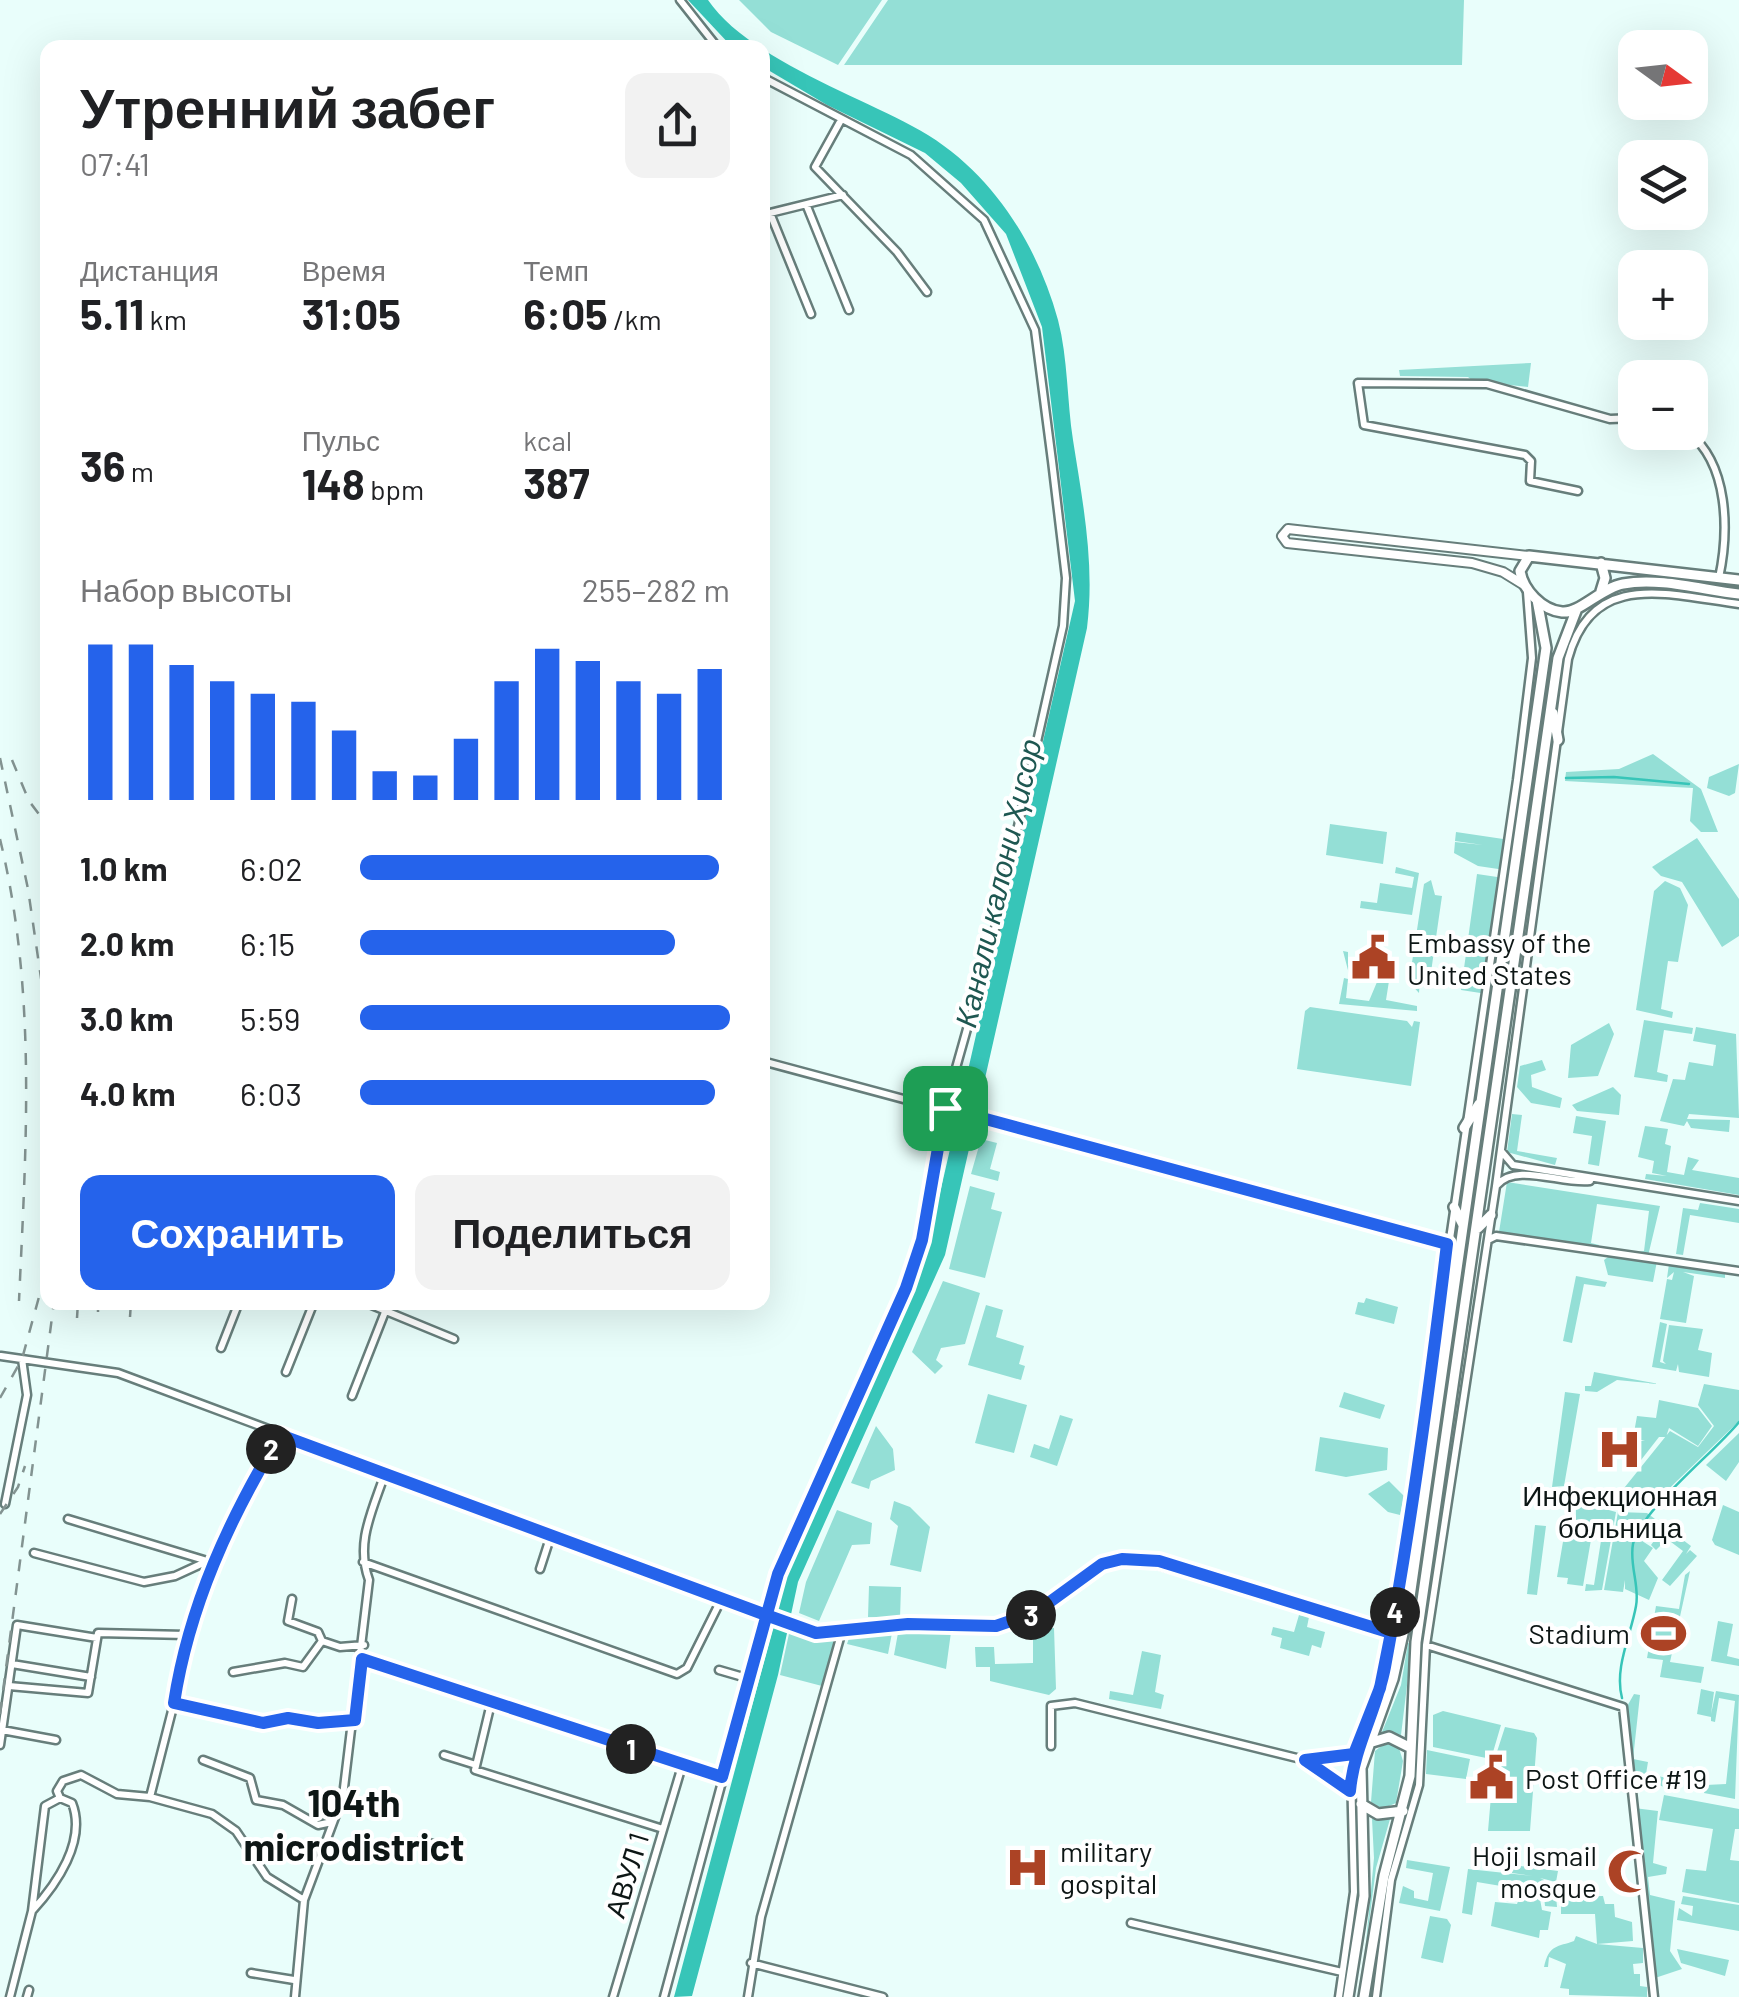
<!DOCTYPE html>
<html lang="ru">
<head>
<meta charset="utf-8">
<style>
	:root { --surface:#fff; --page:#f2f2f2; --text:#202124; --muted:#757577; --accent:#2563eb }
	body { margin:0; font-family:Barlow,sans-serif; background:var(--page); color:var(--text); height:100vh; display:flex; flex-direction:column; font-size:38px; white-space:nowrap }
	* { box-sizing:border-box; margin:0 }
	p { font-size:32px; color:var(--muted) }
	.icon { flex:none; width:55px; height:55px; fill:none; stroke:currentColor; stroke-width:2; stroke-linecap:round; stroke-linejoin:round }
	.map { position:relative; flex:1; overflow:hidden }
	.panel { position:absolute; left:40px; top:40px; width:730px; height:1270px; display:flex; flex-direction:column; background:var(--surface); border-radius:20px; box-shadow:0 10px 40px #0002 }
	.panel>* { flex:none }
	.needle { width:65px; rotate:105deg }
	.buttons { position:absolute; left:1618px; top:30px; display:grid; gap:20px }
	.buttons a { display:grid; place-items:center; width:90px; height:90px; border-radius:20px; background:var(--surface); box-shadow:0 10px 40px #0002; font-size:50px }
	.pin { position:absolute; display:grid; place-items:center; width:85px; height:85px; color:#fff; margin:-42px; border-radius:20px; box-shadow:0 5px 15px #0006 }
	.km { position:absolute; width:50px; height:50px; margin:-25px; border-radius:50%; background:#222; color:#fff; font-size:28px; line-height:50px; text-align:center }
	.round { display:grid; place-items:center; flex:none; width:105px; height:105px; border-radius:20px; background:var(--page) }
	.summary { display:flex; align-items:center; justify-content:space-between; height:170px; padding:0 40px }
	h1 { font-size:55px; font-weight:700; line-height:75px }
	.metrics { display:grid; grid-template-columns:repeat(3,1fr); gap:15px; height:170px; padding:10px 40px }
	.metrics div { display:grid; align-content:center }
	.metrics b { font-size:42px; font-weight:700 }
	.metrics small { font-size:28px; font-weight:400 }
	.metrics p { font-size:28px }
	.chart { height:280px; padding:20px 40px }
	.chart p { display:flex; justify-content:space-between }
	.chart svg { width:100%; height:180px; margin-top:10px; stroke:var(--accent); stroke-width:6 }
	.primary-button { display:flex; gap:20px; margin-top:auto; padding:20px 40px }
	.primary-button a { flex:1; height:115px; border-radius:20px; background:var(--accent); color:#fff; font-size:40px; font-weight:700; line-height:115px; text-align:center }
	.primary-button a+a { background:var(--page); color:var(--text) }
	ul { padding:0 40px; list-style:none; font-size:32px }
	li { display:grid; grid-template-columns:160px 120px 1fr; align-items:center; height:75px }
	li i { height:25px; border-radius:12px; background:var(--accent) }
	.map>svg:first-child { display:block }
	.green { fill:#94dfd6 }
	.water { fill:#37c5b8 }
	.lines { fill:none; stroke-linecap:round; stroke-linejoin:round }
	.stream { stroke:#37c5b8; stroke-width:2.5 }
	.minor-casing { stroke:#677e7b; stroke-width:11 }
	.major-casing { stroke:#677e7b; stroke-width:12 }
	.highway-casing { stroke:#677e7b; stroke-width:14 }
	.minor { stroke:#fff; stroke-width:6 }
	.major { stroke:#fff; stroke-width:8 }
	.highway { stroke:#fff; stroke-width:9 }
	.rail { stroke:#839391; stroke-width:2.5; stroke-dasharray:12 12; stroke-linecap:butt }
	.route-casing { stroke:#fff; stroke-width:20 }
	.route { stroke:#2563eb; stroke-width:12 }
	.labels { text-anchor:middle; dominant-baseline:central; stroke-width:8; stroke-linejoin:round; paint-order:stroke }
	.poi-label { font-size:28px; fill:#0d1615; stroke:#fff; text-anchor:start }
	.street-label { font-size:28px; fill:#0d1615; stroke:#fff }
	.water-label { font-size:30px; font-style:italic; fill:#1e5751; stroke:#fff }
	.district-label { font-size:38px; font-weight:bold; fill:#0d1615; stroke:#fff }
</style>
</head>
<body>
<div class="map">
<svg width="1739" height="1997" viewBox="0 0 1739 1997">
	<rect width="100%" height="100%" fill="#e9fefb"/>
	<path class="green" d="M739 0H882L838 65 771 32Z
		M888 0H1464L1462 65H844Z
		M1531 363 1528 387 1473 381 1468 377 1400 376 1399 370Z
		M1653 754 1701 789 1718 832H1701L1690 821 1693 788 1565 781 1566 772 1619 769Z
		M1739 764 1735 793 1729 796 1707 788 1709 777Z
		M1330 824 1387 832 1383 864 1326 855Z
		M1456 832 1510 840 1505 870 1478 866 1454 853 1455 842 1483 845 1455 841Z
		M1697 838 1739 899V936L1722 947 1682 882 1661 876 1652 867Z
		M1396 867 1419 873 1412 915 1360 908 1361 901 1377 903 1380 883 1412 888 1414 877 1395 873Z
		M1477 874 1504 878 1487 994 1461 990Z
		M1431 880 1435 895 1442 896 1430 979H1420L1419 993 1409 982 1424 884Z
		M1665 881 1680 888 1688 905 1678 962 1668 961 1661 1009 1673 1012 1672 1018 1636 1010 1654 891Z
		M1343 951 1348 952V965L1387 971 1386 978 1383 977 1378 981H1389L1386 1000 1417 1006V1011L1339 1004 1344 978 1348 979 1346 998 1369 1001 1377 982 1349 974Z
		M1310 1007 1407 1021 1412 1027 1414 1021 1420 1022 1411 1086 1297 1069 1305 1011Z
		M1644 1020 1693 1028 1692 1034 1664 1030 1657 1072 1668 1075 1667 1082 1634 1077Z
		M1609 1023 1614 1034 1598 1076 1568 1078 1571 1045Z
		M1696 1027 1736 1034 1739 1118 1689 1114 1687 1119 1730 1120 1729 1132 1691 1128 1687 1121 1684 1126 1660 1121 1673 1079 1685 1080 1689 1062 1713 1066 1716 1045 1693 1041Z
		M1542 1060 1546 1070 1531 1075 1532 1087 1562 1098 1560 1108 1531 1103 1517 1087 1520 1066Z
		M1613 1087 1621 1095 1619 1115 1577 1111 1572 1105Z
		M1512 1114 1522 1115 1517 1151 1557 1158 1555 1165 1507 1152Z
		M1576 1116 1606 1121 1599 1166 1588 1164 1592 1136 1573 1133Z
		M1645 1126 1668 1129 1665 1144 1671 1146 1667 1172 1684 1175 1688 1157 1699 1160 1692 1170 1739 1178V1195L1645 1179 1646 1174 1667 1176 1652 1173 1654 1161 1638 1157Z
		M981 1139 997 1143 990 1169 1000 1172 998 1181 971 1174Z
		M1507 1182 1660 1206 1648 1256 1631 1253 1644 1251 1649 1211 1597 1204 1591 1243 1599 1245 1598 1249 1499 1232Z
		M970 1186 995 1193 991 1209 1002 1212 985 1278 949 1269Z
		M1700 1203 1739 1209V1223L1690 1215 1683 1255 1676 1254 1683 1208 1698 1210Z
		M1612 1254 1657 1261 1653 1282 1608 1275 1604 1260Z
		M1669 1264 1725 1272V1278L1683 1272 1694 1276 1686 1323 1660 1319 1667 1279 1672 1280 1674 1272 1667 1278Z
		M1576 1276 1607 1282 1605 1287 1584 1284 1572 1343 1563 1341Z
		M943 1281 980 1293 965 1344 941 1348 936 1360 943 1366 935 1374 912 1352Z
		M1366 1298 1398 1307 1394 1324 1355 1314 1358 1302 1364 1303Z
		M986 1305 1003 1310 996 1337 1024 1346 1019 1364 1025 1366 1021 1380 968 1365Z
		M1660 1322 1667 1324 1660 1362 1666 1364 1663 1361 1669 1325 1703 1329 1698 1350 1712 1353 1709 1377 1679 1372 1678 1364 1676 1371 1652 1367Z
		M1594 1372 1659 1384 1617 1380 1597 1392 1585 1391V1386H1591Z
		M1704 1384 1739 1390V1421L1648 1509 1608 1508 1670 1431 1698 1447 1714 1426 1698 1405Z
		M1344 1392 1385 1405 1380 1419 1339 1407Z
		M1565 1392 1580 1394 1564 1486 1552 1487Z
		M988 1394 1027 1405 1014 1453 975 1443Z
		M1659 1400 1698 1408 1712 1426 1698 1446 1669 1428 1666 1437H1659L1634 1469 1628 1467 1633 1441H1645L1633 1438 1637 1416 1656 1418Z
		M1060 1415 1073 1419 1057 1466 1030 1457 1034 1444 1049 1449Z
		M876 1426 893 1449 895 1470 871 1481 869 1489 851 1483Z
		M1739 1433V1462L1726 1481 1706 1465Z
		M1320 1437 1388 1448 1387 1470 1346 1477 1315 1471Z
		M1389 1481 1404 1496 1400 1515 1388 1512 1368 1494Z
		M894 1501 910 1507 930 1527 921 1572 890 1565 898 1526 890 1519Z
		M1576 1501 1616 1512 1602 1590 1585 1591 1586 1584 1594 1585 1603 1528 1576 1520Z
		M1723 1505 1739 1512V1555L1715 1545 1712 1540Z
		M837 1510 872 1523 870 1544 852 1545 819 1621 799 1613 806 1582Z
		M1618 1512 1647 1513 1691 1546 1686 1554 1690 1550 1697 1556 1670 1586 1662 1580 1683 1551 1667 1539 1656 1550 1651 1545 1659 1534 1650 1526 1639 1539 1653 1548 1644 1561 1658 1578 1649 1600 1625 1589V1580L1623 1592 1604 1590Z
		M1566 1524 1593 1528 1583 1586 1567 1584 1568 1578 1557 1577Z
		M1535 1525 1546 1526 1537 1595 1527 1594Z
		M1690 1571 1670 1662 1704 1667 1701 1683 1660 1677 1663 1660 1647 1658 1656 1606 1679 1609 1685 1575Z
		M869 1586 901 1587 900 1618 868 1617Z
		M1299 1615 1309 1617 1307 1627 1325 1632 1321 1648 1312 1645 1309 1656 1280 1648 1282 1638 1271 1635 1273 1627 1294 1632Z
		M1718 1621 1733 1624 1727 1656 1739 1659V1666L1711 1661Z
		M1054 1628 1056 1689 1049 1695 990 1681V1667H976L975 1647H994L995 1664 1033 1663V1629Z
		M790 1629 834 1641 822 1686 780 1675Z
		M951 1632 946 1669 894 1655 898 1633Z
		M892 1633 888 1654 847 1644 850 1635Z
		M1408 1643 1412 1644 1401 1735 1382 1732 1401 1685Z
		M1142 1651 1161 1655 1155 1692 1164 1695 1161 1709 1109 1699 1110 1691 1133 1695Z
		M1701 1689 1714 1692 1711 1714 1716 1691 1739 1695 1735 1799 1704 1793 1706 1785 1726 1784 1735 1701 1719 1698 1715 1722 1711 1721V1717L1697 1714Z
		M1634 1694 1640 1695 1633 1759 1648 1762 1646 1774 1679 1780 1677 1789 1645 1783 1646 1776 1632 1773 1625 1710Z
		M1443 1711 1501 1725 1491 1759 1433 1747V1715Z
		M1505 1727 1534 1733 1537 1738 1530 1831H1488L1494 1761Z
		M1388 1741 1398 1745 1403 1761 1396 1803 1382 1809 1371 1802 1375 1751Z
		M1427 1750 1470 1759 1466 1779 1426 1774Z
		M1664 1795 1739 1809V1829H1735L1730 1860 1739 1861V1903L1682 1892 1686 1869 1706 1871 1713 1829 1659 1820Z
		M1634 1808 1658 1811 1653 1863 1667 1867 1666 1874 1648 1877 1650 1895 1675 1901 1670 1951 1682 1969 1655 1978Z
		M1372 1819H1390L1376 1868 1365 1953 1374 1858Z
		M1407 1860 1450 1867 1440 1911 1399 1903 1403 1886 1414 1891V1898L1428 1901 1433 1873 1406 1868Z
		M1513 1865 1558 1871 1556 1882 1540 1878 1555 1885 1557 1907 1545 1906 1543 1886 1515 1881 1513 1888 1477 1882 1472 1915 1462 1913 1468 1869 1533 1876 1512 1873Z
		M1520 1896 1540 1899 1542 1910 1551 1912 1548 1930H1540L1539 1938 1491 1926 1495 1902 1517 1904Z
		M1603 1896 1605 1904H1614L1615 1917 1632 1922 1633 1941 1597 1944 1643 1948V1963L1633 1964 1634 1974H1640V1986L1647 1987V1997L1569 1995V1989L1560 1988 1566 1964 1549 1957 1548 1967H1544C1549 1944 1558 1947 1574 1941L1576 1936 1597 1944 1595 1914H1561V1897Z
		M1683 1896 1739 1905V1931L1677 1920 1679 1908 1692 1916 1693 1906 1681 1904Z
		M1430 1916 1447 1919 1451 1925 1443 1963 1421 1958Z
		M1677 1949 1729 1960 1725 1976 1681 1963Z"/>
	<path class="water" d="M688 0H708C746 56 852 94 912 126 987 165 1036 240 1058 320 1068 358 1067 402 1073 440 1083 504 1095 564 1087 628L945 1255 798 1582 778 1675 692 1996 674 1997 795 1546 927 1250 1075 601 1042 327 1006 234 961 183 925 153 827 105 763 67 762 48 732 47Z"/>
	<g class="lines">
		<path class="stream" d="M1566 778 1614 777 1689 784
			M1622 1698C1614 1668 1631 1635 1636 1606 1640 1586 1629 1565 1633 1544 1640 1511 1715 1452 1739 1422"/>
		<defs>
			<path id="minor" d="M680 0 718 48
				M841 120 815 167 897 252 927 292
				M806 204 849 310
				M770 213 811 314
				M762 215 843 195
				M1688 432C1729 464 1729 531 1719 578
				M1578 491 1530 481 1531 461 1525 455 1364 425 1358 383 1487 384 1610 419 1635 418
				M762 1061 1447 1245
				M1501 1151 1513 1165 1739 1201
				M1497 1185C1516 1162 1563 1185 1590 1181
				M1488 1240 1496 1236 1739 1271
				M364 1302 454 1339
				M221 1348 239 1302
				M1 1356 118 1373 815 1633 908 1624 996 1625 1018 1621 1102 1564 1138 1559 1391 1633
				M286 1372 314 1302
				M352 1396 385 1312
				M5 1504 27 1395 22 1359
				M68 1519 204 1560
				M34 1553 144 1582 175 1576 212 1559
				M363 1562 677 1674 687 1668 722 1598
				M540 1569 551 1535
				M292 1599 288 1621 318 1632 322 1641 340 1647 364 1645
				M1426 1645 1623 1707 1654 1997
				M363 1659 723 1777
				M12 1664 91 1677
				M719 1670 750 1679
				M233 1672 285 1663 303 1667 322 1641
				M9 1686 88 1693 98 1633 186 1635
				M492 1699 475 1770 663 1829
				M174 1703 263 1723 289 1718 318 1723 355 1720
				M2 1730 56 1740
				M0 1745 17 1625 97 1638
				M1051 1746V1706L1075 1703 1305 1760 1355 1754
				M444 1755 476 1765
				M203 1760 250 1778 256 1800 283 1805 318 1825 332 1822
				M1306 1761 1349 1791
				M150 1797 174 1703 183 1642 213 1558 280 1435
				M60 1798 57 1791 63 1781 81 1775 117 1794 150 1797 212 1814 236 1831 267 1877 304 1900
				M60 1798 72 1803C87 1841 56 1885 32 1911L45 1806Z
				M421 1841 455 1849
				M1131 1923 1342 1972
				M751 1963 883 1997
				M251 1973 294 1980
				M10 1997 32 1911
				M27 1997 29 1990
				M295 1997 304 1900 343 1796 369 1580C355 1542 373 1510 385 1473
				M613 1997 682 1766
				M664 1997 778 1574 906 1289 923 1240 945 1107 994 933 1063 626 1066 578 1052 461 1035 330 984 220 911 155 762 77
				M748 1997 761 1917 842 1631
				M1339 1997 1354 1892 1351 1771 1360 1735 1384 1674 1404 1554 1517 780 1532 658 1527 592
				M1376 1997 1391 1880 1419 1785 1426 1645 1496 1186 1568 659C1592 569 1668 595 1739 604"/>
			<path id="major" d="M1524 585 1503 572 1472 563 1287 543 1282 536 1288 529 1529 556"/>
			<path id="highway" d="M1739 580 1529 556 1520 571C1523 590 1542 610 1562 612 1579 614 1601 588 1623 584 1659 577 1703 590 1739 594
				M1601 591 1605 578 1601 563
				M1553 713 1558 740
				M1464 1128 1479 1104
				M1454 1207 1463 1225
				M1478 1228 1491 1215
				M1369 1743 1389 1737 1411 1748
				M1361 1804 1378 1814 1403 1811
				M1348 1997 1364 1896 1361 1768 1393 1679 1408 1611 1546 648 1537 600
				M1364 1997 1384 1876 1410 1776 1416 1642 1558 658 1576 611"/>
		</defs>
		<use href="#minor" class="minor-casing"/>
		<use href="#major" class="major-casing"/>
		<use href="#highway" class="highway-casing"/>
		<use href="#minor" class="minor"/>
		<use href="#major" class="major"/>
		<use href="#highway" class="highway"/>
		<path class="rail" d="M0 758 28 889 48 1026
			M12 760 29 801 48 826
			M0 839C37 992 26 1146 19 1301
			M98 1302V1312
			M130 1317 131 1302
			M77 1318 78 1302
			M0 1398 22 1359 48 1264
			M0 1514 18 1487 25 1466
			M0 1714 54 1302"/>
	</g>
	<g class="lines">
		<defs>
			<path id="route" d="M945 1108 922 1240 906 1288 778 1574 722 1777 362 1659 355 1720 318 1723 288 1718 263 1723 174 1703C189 1606 229 1519 280 1435L766 1615 816 1633 908 1624 996 1626 1036 1612 1102 1564 1122 1559 1159 1561 1391 1633 1380 1688 1354 1754 1305 1760 1350 1791C1354 1746 1377 1710 1385 1667 1411 1527 1430 1386 1447 1244L945 1108"/>
		</defs>
		<use href="#route" class="route-casing"/>
		<use href="#route" class="route"/>
	</g>
	<defs>
		<symbol id="civic-bare" viewBox="-9 -9 18 18"><path d="M-.6-6.5H3V-4.5H.6V-3L4-1V1h2V6H-6V1h2V-1L-.6-3ZM-1.2 2.5V6h2.4V2.5Z" fill="#ac4325" stroke="#fff" stroke-width="2.5" paint-order="stroke"/></symbol>
		<symbol id="hospital-bare" viewBox="-9 -9 18 18"><path d="M-5-5h3v3.5h4V-5h3V5h-3V1.5h-4V5h-3Z" fill="#ac4325" stroke="#fff" stroke-width="2.5" paint-order="stroke"/></symbol>
		<symbol id="stadium-bare" viewBox="-9 -9 18 18"><path d="M0-5a6.5 5 0 1 0 0 10a6.5 5 0 1 0 0-10ZM-3.5-1.8h7v3.6h-7Z" fill="#ac4325" stroke="#fff" stroke-width="2.5" paint-order="stroke"/></symbol>
		<symbol id="mosque-bare" viewBox="-9 -9 18 18"><path d="M3.5-4.9A6 6 0 1 0 3.5 4.9A5 5 0 1 1 3.5-4.9Z" fill="#ac4325" stroke="#fff" stroke-width="2.5" paint-order="stroke"/></symbol>
	</defs>
	<g fill-rule="evenodd">
		<use href="#civic-bare" x="1342" y="926" width="63" height="63"/>
		<use href="#hospital-bare" x="1588" y="1418" width="63" height="63"/>
		<use href="#stadium-bare" x="1632" y="1602" width="63" height="63"/>
		<use href="#civic-bare" x="1460" y="1746" width="63" height="63"/>
		<use href="#hospital-bare" x="996" y="1836" width="63" height="63"/>
		<use href="#mosque-bare" x="1598" y="1840" width="63" height="63"/>
	</g>
	<g class="labels">
		<g class="poi-label">
			<text x="1407" y="942">Embassy of the<tspan x="1407" dy="32">United States</tspan></text>
			<text x="1620" y="1495" text-anchor="middle">Инфекционная<tspan x="1620" dy="32">больница</tspan></text>
			<text x="1630" y="1633" text-anchor="end">Stadium</text>
			<text x="1525" y="1778">Post Office #19</text>
			<text x="1060" y="1851">military<tspan x="1060" dy="32">gospital</tspan></text>
			<text x="1597" y="1855" text-anchor="end">Hoji Ismail<tspan x="1597" dy="32">mosque</tspan></text>
		</g>
		<g class="street-label">
			<text transform="translate(626 1875) rotate(-73)">АВУЛ 1</text>
		</g>
		<g class="water-label">
			<text transform="translate(997 883) rotate(-77)">Канали калони Ҳисор</text>
		</g>
		<g class="district-label">
			<text x="354" y="1802">104th<tspan x="354" dy="44">microdistrict</tspan></text>
		</g>
	</g>
</svg>
<div class="buttons">
<a><svg class="needle" viewBox="-14 -14 28 28"><path d="M0-13l5 13h-10z" fill="#e53935"/><path d="M0 13l5-13h-10z" fill="#757577"/></svg></a>
<a><svg class="icon" aria-label="layers" viewBox="0 0 24 24"><path d="M12 4l9 5-9 5-9-5zM3 14l9 5 9-5"/></svg></a>
<a>+</a>
<a>−</a>
</div>
<div class="pin" style="left:945px;top:1108px;background:#1e9e55"><svg class="icon" aria-label="arrive" viewBox="0 0 24 24"><path d="M6 21V4h12l-3 4 3 4H6"/></svg></div>
<b class="km" style="left:631px;top:1749px">1</b>
<b class="km" style="left:271px;top:1449px">2</b>
<b class="km" style="left:1031px;top:1615px">3</b>
<b class="km" style="left:1395px;top:1612px">4</b>
<section class="panel">
<div class="summary"><div><h1>Утренний забег</h1><p>07:41</p></div><a class="round"><svg class="icon" aria-label="share" viewBox="0 0 24 24"><path d="M12 15V3M7 8l5-5 5 5M5 13v7h14v-7"/></svg></a></div>
<div class="metrics">
<div><p>Дистанция</p><b>5.11<small> km</small></b></div>
<div><p>Время</p><b>31:05</b></div>
<div><p>Темп</p><b>6:05<small> /km</small></b></div>
</div>
<div class="metrics">
<div><b>36<small> m</small></b></div>
<div><p>Пульс</p><b>148<small> bpm</small></b></div>
<div><p>kcal</p><b>387</b></div>
</div>
<div class="chart"><p><span>Набор высоты</span>255–282 m</p>
<svg viewBox="0 0 160 44" preserveAspectRatio="none"><path d="M5 44V6M15 44V6M25 44V11M35 44V15M45 44V18M55 44V20M65 44V27M75 44V37M85 44V38M95 44V29M105 44V15M115 44V7M125 44V10M135 44V15M145 44V18M155 44V12"/></svg>
</div>
<ul>
<li><b>1.0 km</b>6:02<i style="width:97%"></i></li>
<li><b>2.0 km</b>6:15<i style="width:85%"></i></li>
<li><b>3.0 km</b>5:59<i style="width:100%"></i></li>
<li><b>4.0 km</b>6:03<i style="width:96%"></i></li>
</ul>
<div class="primary-button"><a>Сохранить</a><a>Поделиться</a></div>
</section>
</div>
</body>
</html>
